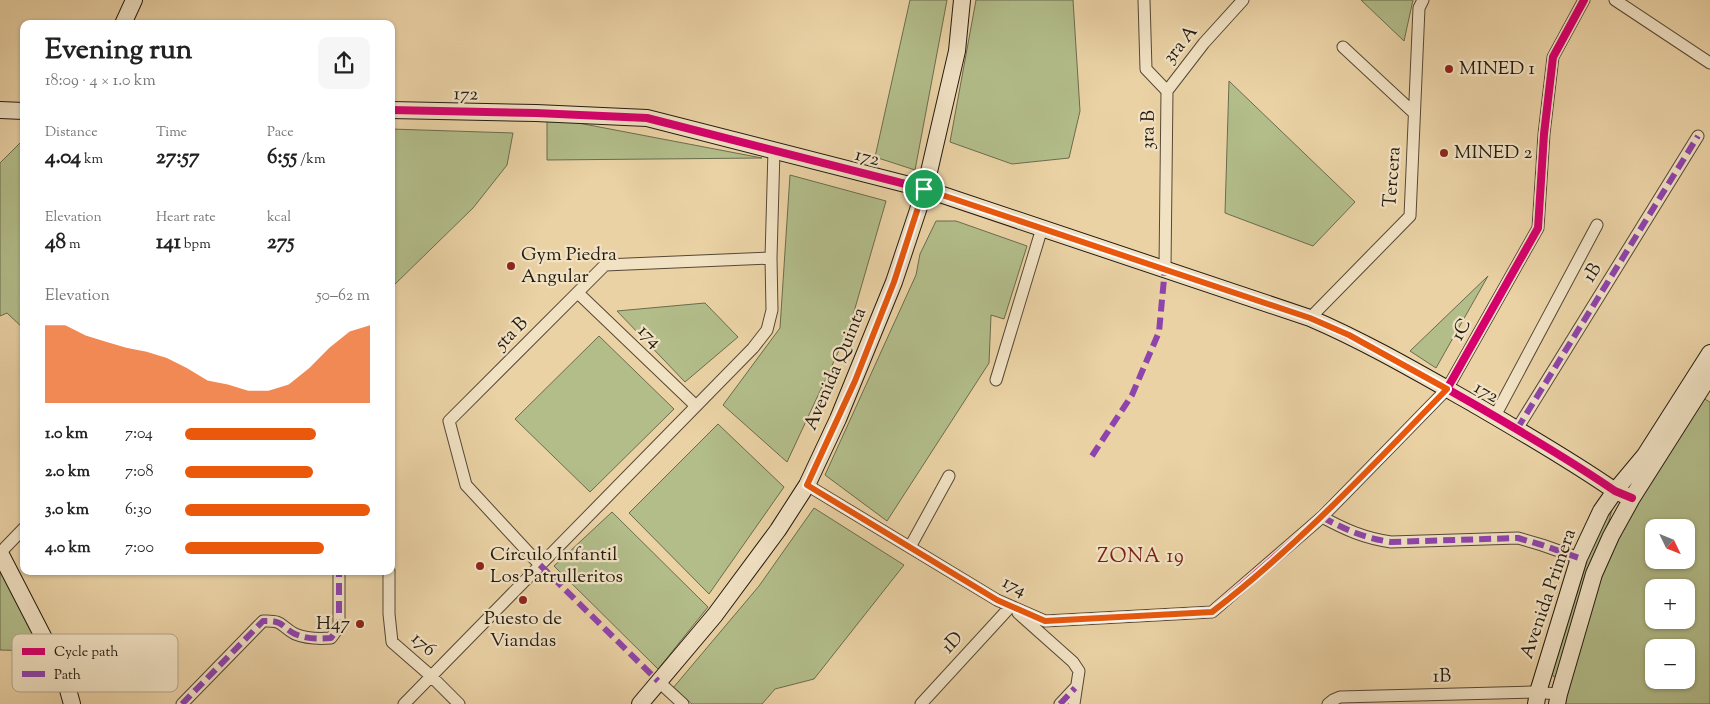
<!DOCTYPE html>
<html lang="en">
<head>
<meta charset="utf-8">
<style>
	:root { --surface:#fff; --page:#f6f6f6; --text:#222; --muted:#767676; --accent:#ea580c }
	body { margin:0; font-family:"Sorts Mill Goudy",serif; background:var(--page); color:var(--text); height:100vh; display:flex; flex-direction:column; font-size:19px; white-space:nowrap }
	* { box-sizing:border-box; margin:0 }
	p { font-size:16px; color:var(--muted) }
	.icon { flex:none; width:28px; height:28px; fill:none; stroke:currentColor; stroke-width:2; stroke-linecap:round; stroke-linejoin:round }
	.map { position:relative; flex:1; overflow:hidden }
	.sheet { position:absolute; left:20px; top:20px; width:375px; height:555px; display:flex; flex-direction:column; background:var(--surface); border-radius:10px; box-shadow:0 1px 4px #0004 }
	.sheet>* { flex:none }
	.needle { width:32px; rotate:133deg }
	.buttons { position:absolute; left:1645px; top:519px; display:grid; gap:10px }
	.buttons a { display:grid; place-items:center; width:50px; height:50px; border-radius:10px; background:var(--surface); box-shadow:0 1px 4px #0004; font-size:25px }
	.pin { position:absolute; display:grid; place-items:center; width:42px; height:42px; color:#fff; margin:-21px; border:2px solid #fff; border-radius:50%; box-shadow:0 1px 5px #0007 }
	.round { display:grid; place-items:center; flex:none; width:52px; height:52px; border-radius:10px; background:var(--page) }
	.overview { display:flex; align-items:center; justify-content:space-between; height:85px; padding:0 25px }
	h1 { font-size:28px; font-weight:800; line-height:38px }
	.figures { display:grid; grid-template-columns:repeat(3,1fr); gap:8px; height:85px; padding:5px 25px }
	.figures div { display:grid; align-content:center }
	.figures b { font-size:21px; font-weight:800 }
	.figures small { font-size:14px; font-weight:400 }
	.figures p { font-size:14px }
	.chart { height:140px; padding:10px 25px }
	.chart p { display:flex; justify-content:space-between }
	.chart svg { width:100%; height:90px; margin-top:5px; fill:var(--accent); opacity:.7 }
	ul { padding:0 25px; list-style:none; font-size:16px }
	li { display:grid; grid-template-columns:80px 60px 1fr; align-items:center; height:38px }
	li i { height:12px; border-radius:6px; background:var(--accent) }
	.map>svg:first-child { display:block }
	.green { fill:#b2bd8a; stroke:#6b6c4d; fill-rule:evenodd }
	.lines { fill:none; stroke-linecap:round; stroke-linejoin:round }
	.street-casing { stroke:#564835; stroke-width:13 }
	.secondary-casing { stroke:#241a10; stroke-width:18 }
	.street { stroke:#f1e2c4; stroke-width:11 }
	.secondary { stroke:#f1e2c4; stroke-width:16 }
	.quiet { stroke:#8e44ad; stroke-width:6; stroke-dasharray:12 6; stroke-linecap:butt }
	.cycleway-casing { stroke:#f1e2c4; stroke-width:11 }
	.cycleway { stroke:#d6006c; stroke-width:8 }
	.route-casing { stroke:#fff; stroke-width:10 }
	.route { stroke:#ea580c; stroke-width:6 }
	.poi-dot { fill:#8f2418; stroke:#f1e2c4; stroke-width:2 }
	.labels { text-anchor:middle; dominant-baseline:central; stroke-width:4.5; stroke-linejoin:round; paint-order:stroke }
	.street-label { font-size:19px; fill:#241a10; stroke:#f1e2c4 }
	.poi-label { font-size:19px; fill:#241a10; stroke:#f1e2c4; text-anchor:start }
	.neighbourhood-label { font-size:20px; letter-spacing:1px; fill:#7a1f14; stroke:#f1e2c4 }
	.key { fill:#f1e2c4; stroke:#b4a68e; stroke-width:1 }
	.key-label { font-size:14px; fill:#241a10 }
</style>
</head>
<body>
<div class="map">
<svg width="1710" height="704" viewBox="0 0 1710 704">
	<rect width="100%" height="100%" fill="#ead2a5"/>
	<filter id="stains"><feTurbulence type="fractalNoise" baseFrequency=".004" numOctaves="4"/><feColorMatrix values="0 0 0 0 .2 0 0 0 0 .09 0 0 0 0 .02 0 0 0 .5 -.17"/></filter>
	<radialGradient id="worn" r=".72"><stop offset=".6" stop-color="#630" stop-opacity="0"/><stop offset="1" stop-color="#630" stop-opacity=".3"/></radialGradient>
	<path class="green" d="M910 0H947L915 170 875 157Z
		M976 0H1073L1080 111 1069 158 1012 164 950 142Z
		M1361 0H1413L1404 41Z
		M1229 81 1355 202 1313 246 1225 213Z
		M547 121H568L762 158 547 160Z
		M391 129 513 133 507 165 473 208 391 288Z
		M24 139V329L7 313 0 316V163Z
		M790 175 886 201 849 329 787 462 723 405 780 328Z
		M936 221H956L1027 246 1004 319 991 315 989 363 887 521 825 475 916 275 920 254Z
		M1488 276 1436 368 1410 351Z
		M705 303 738 337 685 382 617 311Z
		M599 336 674 409 590 492 515 419Z
		M1694 393 1710 402V704H1561L1582 634 1620 523ZM1654 528H1686V560H1654ZM1654 588H1686V620H1654ZM1654 648H1686V680H1654Z
		M718 424 784 487 709 594 629 513Z
		M814 508 904 565 814 679 775 689 762 704H692L673 688 759 586Z
		M1612 509 1609 521 1591 562 1558 676 1554 677 1552 674C1567 619 1578 556 1612 509Z
		M612 512 708 607 658 669 554 566Z
		M0 571 42 651 0 650Z"/>
	<g class="lines">
		<defs>
			<path id="street" d="M1144 0 1146 69 1167 91 1165 268
				M1615 0 1710 63
				M1343 47 1414 113
				M1167 91 1204 43 1243 0
				M578 293 696 406
				M1310 318 1410 216 1419 8 1423 0
				M996 380 1042 228
				M1495 416 1597 225
				M1517 429 1698 136
				M807 485 997 600 1045 621 1212 612 1322 517 1447 389 1538 228 1544 134 1553 57 1584 0
				M1322 517C1346 530 1364 538 1391 542L1518 538 1542 545 1579 558
				M910 547 949 476
				M0 553 24 528
				M540 565 466 485 449 421 605 265 771 258
				M389 571V614L392 642 431 676 459 704
				M1018 613 1073 662 1079 671 1074 704
				M658 681 683 704
				M182 704 263 621C284 620 280 626 295 634 307 639 318 639 331 638L339 627V571
				M404 704 753 348 767 330 772 310 771 258 774 150
				M921 704 1011 606
				M1060 704 1075 688
				M1328 704 1333 700 1340 697 1531 692 1559 694"/>
			<path id="secondary" d="M123 24 134 0
				M0 110 24 111
				M391 110 536 113 647 118 925 189 1310 318C1366 342 1419 373 1472 403 1520 431 1569 459 1615 491L1632 498
				M0 553 65 679 72 704
				M640 704 715 615 778 530 807 485 838 419 894 282 925 189 957 51 962 0
				M1536 704 1538 692 1579 558 1601 511 1615 491 1645 455 1710 353
				M1557 704 1559 694 1594 574 1611 536 1632 498 1710 375"/>
		</defs>
		<use href="#street" class="street-casing"/>
		<use href="#secondary" class="secondary-casing"/>
		<use href="#street" class="street"/>
		<use href="#secondary" class="secondary"/>
		<path class="quiet" d="M1517 429 1698 136
			M1092 456 1132 395 1159 332 1165 268
			M1322 517C1346 530 1364 538 1391 542L1518 538 1542 545 1579 558
			M540 565 658 681
			M182 704 263 621C284 620 280 626 295 634 307 639 318 639 331 638L339 627V571
			M1060 704 1075 688"/>
		<defs>
			<path id="cycleway" d="M391 110 536 113 647 118 925 189 1310 318C1366 342 1419 373 1472 403 1520 431 1569 459 1615 491L1632 498
				M807 485 997 600 1045 621 1212 612 1322 517 1447 389 1538 228 1544 134 1553 57 1584 0"/>
		</defs>
		<use href="#cycleway" class="cycleway-casing"/>
		<use href="#cycleway" class="cycleway"/>
	</g>
	<g class="lines">
		<defs>
			<path id="route" d="M924 189 1310 318 1349 335 1447 389C1372 466 1298 546 1212 612L1045 621 997 600 807 485 855 381 894 282Z"/>
		</defs>
		<use href="#route" class="route-casing"/>
		<use href="#route" class="route"/>
	</g>
	<g class="poi-dot">
		<circle cx="1449" cy="69" r="5"/>
		<circle cx="1444" cy="153" r="5"/>
		<circle cx="511" cy="266" r="5"/>
		<circle cx="480" cy="566" r="5"/>
		<circle cx="523" cy="600" r="5"/>
		<circle cx="360" cy="624" r="5"/>
	</g>
	<g class="labels">
		<g class="street-label">
			<text transform="translate(1181 45) rotate(-51)">3ra A</text>
			<text transform="translate(466 95) rotate(1)">172</text>
			<text transform="translate(1149 130) rotate(-89)">3ra B</text>
			<text transform="translate(867 158) rotate(15)">172</text>
			<text transform="translate(1393 177) rotate(-86)">Tercera</text>
			<text transform="translate(1593 273) rotate(-58)">1B</text>
			<text transform="translate(1462 330) rotate(-61)">1C</text>
			<text transform="translate(512 334) rotate(-45)">5ta B</text>
			<text transform="translate(649 337) rotate(44)">174</text>
			<text transform="translate(836 369) rotate(-67)">Avenida Quinta</text>
			<text transform="translate(1486 393) rotate(30)">172</text>
			<text transform="translate(1014 587) rotate(26)">174</text>
			<text transform="translate(1549 594) rotate(-71)">Avenida Primera</text>
			<text transform="translate(953 643) rotate(-47)">1D</text>
			<text transform="translate(423 645) rotate(42)">176</text>
			<text transform="translate(1442 677) rotate(-1)">1B</text>
		</g>
		<g class="poi-label">
			<text x="1459" y="69">MINED 1</text>
			<text x="1454" y="153">MINED 2</text>
			<text x="521" y="255">Gym Piedra<tspan x="521" dy="22">Angular</tspan></text>
			<text x="490" y="555">Círculo Infantil<tspan x="490" dy="22">Los Patrulleritos</tspan></text>
			<text x="523" y="619" text-anchor="middle">Puesto de<tspan x="523" dy="22">Viandas</tspan></text>
			<text x="350" y="624" text-anchor="end">H47</text>
		</g>
		<g class="neighbourhood-label">
			<text x="1141" y="557">ZONA 19</text>
		</g>
	</g>
	<rect x="12" y="634" width="166" height="58" rx="8" class="key"/>
	<rect x="22" y="648" width="23" height="7" fill="#d6006c"/>
	<rect x="22" y="671" width="23" height="6" fill="#8e44ad"/>
	<g class="key-label">
		<text x="54" y="656">Cycle path</text>
		<text x="54" y="679">Path</text>
	</g>
	<rect width="100%" height="100%" filter="url(#stains)"/>
	<rect width="100%" height="100%" fill="url(#worn)"/>
</svg>
<div class="buttons">
<a><svg class="needle" viewBox="-14 -14 28 28"><path d="M0-13l5 13h-10z" fill="#e53935"/><path d="M0 13l5-13h-10z" fill="#767676"/></svg></a>
<a>+</a>
<a>−</a>
</div>
<div class="pin" style="left:924px;top:189px;background:#1e9e55"><svg class="icon" aria-label="arrive" viewBox="0 0 24 24"><path d="M6 21V4h12l-3 4 3 4H6"/></svg></div>
<section class="sheet">
<div class="overview"><div><h1>Evening run</h1><p>18:09 · 4 × 1.0 km</p></div><a class="round"><svg class="icon" aria-label="share" viewBox="0 0 24 24"><path d="M12 15V3M7 8l5-5 5 5M5 13v7h14v-7"/></svg></a></div>
<div class="figures">
<div><p>Distance</p><b>4.04<small> km</small></b></div>
<div><p>Time</p><b>27:57</b></div>
<div><p>Pace</p><b>6:55<small> /km</small></b></div>
</div>
<div class="figures">
<div><p>Elevation</p><b>48<small> m</small></b></div>
<div><p>Heart rate</p><b>141<small> bpm</small></b></div>
<div><p>kcal</p><b>275</b></div>
</div>
<div class="chart"><p><span>Elevation</span>50–62 m</p>
<svg viewBox="0 0 160 44" preserveAspectRatio="none"><path d="M0 44V6L10 6L20 11L30 14L40 17L50 19L60 22L70 27L80 33L90 35L100 38L110 38L120 35L130 27L140 17L150 9L160 6V44z"/></svg>
</div>
<ul>
<li><b>1.0 km</b>7:04<i style="width:71%"></i></li>
<li><b>2.0 km</b>7:08<i style="width:69%"></i></li>
<li><b>3.0 km</b>6:30<i style="width:100%"></i></li>
<li><b>4.0 km</b>7:00<i style="width:75%"></i></li>
</ul>
</section>
</div>
</body>
</html>
